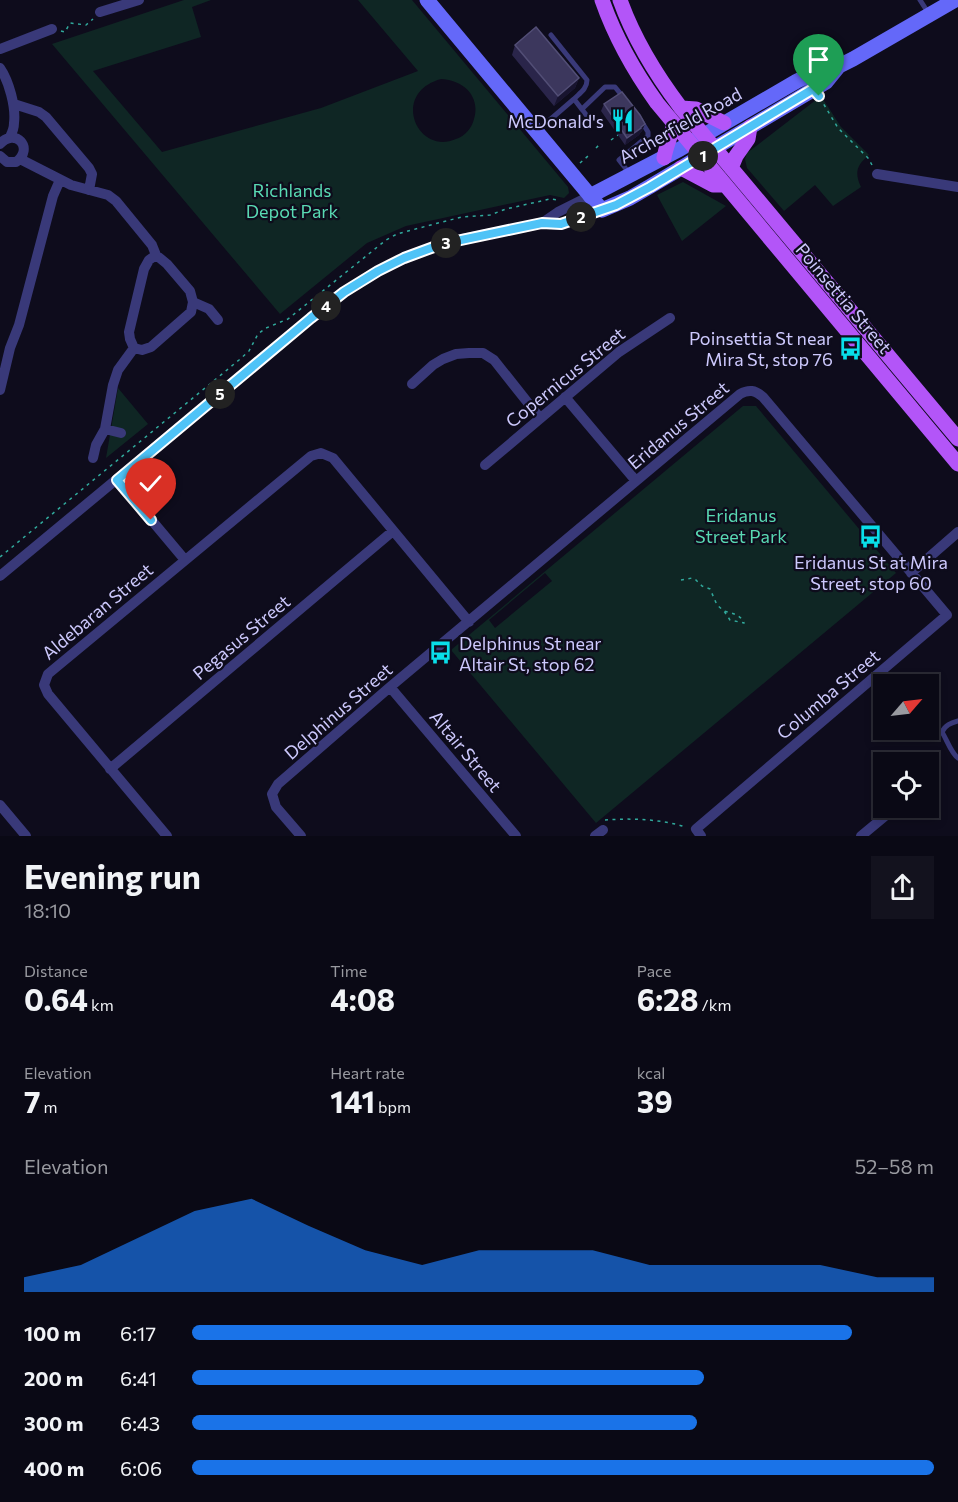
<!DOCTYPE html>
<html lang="en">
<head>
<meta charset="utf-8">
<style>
	:root { --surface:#0a0915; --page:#13121e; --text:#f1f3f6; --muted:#999aa0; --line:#2a2a34; --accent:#1a73e8 }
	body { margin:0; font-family:Commissioner,sans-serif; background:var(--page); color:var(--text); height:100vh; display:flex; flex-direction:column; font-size:22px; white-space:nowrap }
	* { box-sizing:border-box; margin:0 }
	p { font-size:20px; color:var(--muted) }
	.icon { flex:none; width:33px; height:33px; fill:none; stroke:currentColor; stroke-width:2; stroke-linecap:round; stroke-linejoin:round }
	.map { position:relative; height:836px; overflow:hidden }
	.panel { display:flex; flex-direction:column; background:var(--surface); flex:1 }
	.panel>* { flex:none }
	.needle { width:39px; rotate:62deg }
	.fabs { position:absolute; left:873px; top:674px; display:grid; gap:12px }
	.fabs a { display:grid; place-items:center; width:66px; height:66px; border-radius:0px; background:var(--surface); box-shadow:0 3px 9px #0003,0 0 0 2px var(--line); font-size:30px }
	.pin { position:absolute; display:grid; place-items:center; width:51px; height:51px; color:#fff; margin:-62px -26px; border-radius:50% 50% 50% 0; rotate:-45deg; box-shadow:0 0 6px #0007 }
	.pin .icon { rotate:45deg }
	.km { position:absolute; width:30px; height:30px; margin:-15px; border-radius:50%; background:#222; color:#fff; font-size:16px; line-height:30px; text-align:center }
	.round { display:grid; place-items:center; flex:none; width:63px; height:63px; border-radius:0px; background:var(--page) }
	.summary { display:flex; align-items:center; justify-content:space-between; height:102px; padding:0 24px }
	h1 { font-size:33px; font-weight:700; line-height:45px }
	.figures { display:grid; grid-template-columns:repeat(3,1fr); gap:9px; height:102px; padding:6px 24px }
	.figures div { display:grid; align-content:center }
	.figures b { font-size:30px; font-weight:700 }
	.figures small { font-size:16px; font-weight:400 }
	.figures p { font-size:16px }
	.chart { height:168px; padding:12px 24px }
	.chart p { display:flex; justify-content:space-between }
	.chart svg { width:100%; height:108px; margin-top:6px; fill:var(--accent); opacity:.7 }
	ul { padding:0 24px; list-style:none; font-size:20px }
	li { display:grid; grid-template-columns:96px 72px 1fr; align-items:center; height:45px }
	li i { height:15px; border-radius:8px; background:var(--accent) }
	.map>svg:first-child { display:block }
	.green { fill:#0f2624; fill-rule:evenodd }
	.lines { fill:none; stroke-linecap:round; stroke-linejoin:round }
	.path { stroke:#31a99c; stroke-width:1.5; stroke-dasharray:3 4.5; stroke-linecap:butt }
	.lane { stroke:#393979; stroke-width:5 }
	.street { stroke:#393979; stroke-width:10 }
	.secondary { stroke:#6468f9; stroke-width:15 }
	.primary { stroke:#b355f8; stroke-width:15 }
	.wall { fill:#2a254a }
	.shaded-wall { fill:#18142f }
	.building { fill:#3c375d; stroke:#524e76; stroke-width:1.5 }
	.route-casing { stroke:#fff; stroke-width:12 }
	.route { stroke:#4fc3f7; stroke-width:8 }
	.labels { text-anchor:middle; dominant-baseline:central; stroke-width:4.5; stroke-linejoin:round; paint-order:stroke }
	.poi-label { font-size:18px; fill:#cdc9fd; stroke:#0e0c1c; text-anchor:end }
	.street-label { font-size:18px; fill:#cdc9fd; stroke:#0e0c1c }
	.park-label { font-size:18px; fill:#59d9b3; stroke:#0e0c1c }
</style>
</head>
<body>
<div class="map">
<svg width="958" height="836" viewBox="0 0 958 836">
	<rect width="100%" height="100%" fill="#0e0c1c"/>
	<path class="green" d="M184 0H211L192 7 201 37 93 71 162 152 321 108 418 71 358 0H412L568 187 569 193 564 198 550 195 406 226 367 243 280 314 52 44ZM441 79C462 80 481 95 474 119 472 128 465 136 456 139 417 156 390 93 441 79Z
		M821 96 841 127 869 155C857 165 854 172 861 187L833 206 815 185 784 211 747 168 745 159 747 153Z
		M683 182 726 206 682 241 657 195Z
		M118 388 148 424 106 458Z
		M743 406H756L896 573 596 823 451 650ZM545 573 552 581 495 628 489 620Z"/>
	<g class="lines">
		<path class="path" d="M61 31 65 32 70 23 86 25 93 19
			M820 98 838 128 868 158 872 165
			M611 140 618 135
			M596 148 601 143
			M580 163 588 156
			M0 557 239 360 249 351 258 334 266 328 288 319 386 240 397 234 438 223 462 217 490 215 506 209 550 199 559 200
			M681 580 692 578 696 580 702 586 710 589 717 605 724 611 730 620 744 623C741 615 732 613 724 611
			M605 820C632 818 660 819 686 827"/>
		<path class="lane" d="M920 0 929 14
			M551 35 587 80C587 89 580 93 574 99
			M582 109 605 87H615L624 98
			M537 131 574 99 587 116
			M630 174 619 160 648 136V132L640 119
			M958 721C951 723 945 725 942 732 947 740 951 753 958 758"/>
		<path class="street" d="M100 12 139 0
			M0 49 52 29
			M0 68C9 81 16 107 14 123 14 128 12 133 10 137
			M14 104 39 112 46 117 89 168 92 174 89 190
			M0 144C15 127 35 148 16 162H7L0 156
			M20 159 71 185 108 195 116 201 152 245 156 255 167 264 190 291 193 302 191 312 151 347 142 350 134 348 130 339 129 332 144 269 149 260 156 255
			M877 174 958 187
			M542 223 558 212 590 196
			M193 302 209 309 218 320
			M412 384 433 365 443 359 456 354 469 353H483L494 360 540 418
			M0 390 10 348 19 325 53 196 60 180
			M565 397 636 481
			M105 429 121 433
			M93 458 96 445 105 429 113 385 118 370 134 348
			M485 465 619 352 670 318
			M117 479 185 560
			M911 573 958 532
			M0 576 311 318 344 292 378 271 421 251 462 239 542 223 562 224 602 210
			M390 687 516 836
			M110 769 393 531
			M0 805 26 836
			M167 836 48 694 44 685 48 674 311 456 321 453 333 458 469 622
			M301 836 276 807 272 794 278 784 390 687 740 394C749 389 755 390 763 397L947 615 696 829 701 836
			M595 836 603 830
			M861 836 896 807"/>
		<path class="secondary" d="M427 0 602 210 630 198 649 187 826 82 839 66
			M590 196 680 149 797 81 818 71 839 66 853 59 955 0"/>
		<path class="primary" d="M602 0C615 37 634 71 657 103L958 464
			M620 0C634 39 656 75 681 108L958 439
			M681 108 696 109 724 123
			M664 158C666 146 671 136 674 124
			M681 168 713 185H724
			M731 168 736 156 748 139 750 127"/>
	</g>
	<path class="wall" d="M515 45 579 78 575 88 554 106 512 55Z
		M604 104 645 124 642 131 640 133 639 135 625 145 601 111Z"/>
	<path class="shaded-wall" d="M579 78 575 88 554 106 558 96Z
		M645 124 642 131 640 133 639 135 625 145 627 138Z"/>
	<path class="building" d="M536 27 579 78 558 96 515 45Z
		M622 92 640 115 645 124 641 127V128L627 138 604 104Z"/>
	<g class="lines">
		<defs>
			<path id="route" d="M151 520 117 480 311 318 344 292 378 271 404 258 442 244 542 223 561 224 616 205 650 187 813 89 819 96"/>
		</defs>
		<use href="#route" class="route-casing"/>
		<use href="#route" class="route"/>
	</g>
	<defs>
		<symbol id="restaurant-bare" viewBox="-9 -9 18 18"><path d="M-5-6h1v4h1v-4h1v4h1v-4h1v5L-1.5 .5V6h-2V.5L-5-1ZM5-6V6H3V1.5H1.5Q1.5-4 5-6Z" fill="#09dee9" stroke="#0e0c1c" stroke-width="2.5" paint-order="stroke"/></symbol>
		<symbol id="bus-bare" viewBox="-9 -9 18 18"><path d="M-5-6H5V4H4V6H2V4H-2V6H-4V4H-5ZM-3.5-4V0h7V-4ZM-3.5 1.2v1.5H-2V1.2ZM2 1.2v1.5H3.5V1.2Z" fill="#09dee9" stroke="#0e0c1c" stroke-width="2.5" paint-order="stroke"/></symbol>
	</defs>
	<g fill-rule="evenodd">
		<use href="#restaurant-bare" x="606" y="104" width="33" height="33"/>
		<use href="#bus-bare" x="834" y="332" width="33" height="33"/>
		<use href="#bus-bare" x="854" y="520" width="33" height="33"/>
		<use href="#bus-bare" x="424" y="636" width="33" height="33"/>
	</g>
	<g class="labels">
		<g class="poi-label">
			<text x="604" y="121">McDonald's</text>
			<text x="833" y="338">Poinsettia St near<tspan x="833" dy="21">Mira St, stop 76</tspan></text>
			<text x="871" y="562" text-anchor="middle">Eridanus St at Mira<tspan x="871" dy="21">Street, stop 60</tspan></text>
			<text x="459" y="643" text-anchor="start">Delphinus St near<tspan x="459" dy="21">Altair St, stop 62</tspan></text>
		</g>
		<g class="street-label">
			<text transform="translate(680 125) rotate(-29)">Archerfield Road</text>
			<text transform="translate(844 298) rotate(50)">Poinsettia Street</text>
			<text transform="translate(565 377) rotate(-39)">Copernicus Street</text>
			<text transform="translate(678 425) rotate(-40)">Eridanus Street</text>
			<text transform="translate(97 611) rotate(-40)">Aldebaran Street</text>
			<text transform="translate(241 637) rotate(-40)">Pegasus Street</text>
			<text transform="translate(828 694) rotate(-40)">Columba Street</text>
			<text transform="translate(338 711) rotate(-41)">Delphinus Street</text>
			<text transform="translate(466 751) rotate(50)">Altair Street</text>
		</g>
		<g class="park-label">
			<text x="292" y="190">Richlands<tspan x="292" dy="21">Depot Park</tspan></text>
			<text x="741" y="515">Eridanus<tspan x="741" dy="21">Street Park</tspan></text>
		</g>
	</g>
</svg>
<div class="fabs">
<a><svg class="needle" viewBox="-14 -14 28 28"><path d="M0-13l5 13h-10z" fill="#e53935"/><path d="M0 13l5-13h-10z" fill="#999aa0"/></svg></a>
<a><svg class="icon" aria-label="locate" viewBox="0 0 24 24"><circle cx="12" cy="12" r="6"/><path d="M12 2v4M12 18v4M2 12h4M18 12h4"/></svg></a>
</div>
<div class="pin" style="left:819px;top:96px;background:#1e9e55"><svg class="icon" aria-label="arrive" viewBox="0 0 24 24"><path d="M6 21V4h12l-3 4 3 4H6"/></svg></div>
<div class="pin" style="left:151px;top:520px;background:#d93025"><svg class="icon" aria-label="check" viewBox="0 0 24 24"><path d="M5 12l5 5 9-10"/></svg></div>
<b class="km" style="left:703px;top:156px">1</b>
<b class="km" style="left:581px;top:217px">2</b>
<b class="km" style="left:446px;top:243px">3</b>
<b class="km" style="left:326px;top:306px">4</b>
<b class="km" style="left:220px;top:394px">5</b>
</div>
<section class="panel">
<div class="summary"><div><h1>Evening run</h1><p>18:10</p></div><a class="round"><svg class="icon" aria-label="share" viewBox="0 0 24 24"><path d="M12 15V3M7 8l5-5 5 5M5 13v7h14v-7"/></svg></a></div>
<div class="figures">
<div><p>Distance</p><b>0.64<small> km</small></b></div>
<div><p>Time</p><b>4:08</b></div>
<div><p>Pace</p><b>6:28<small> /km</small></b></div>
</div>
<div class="figures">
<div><p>Elevation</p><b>7<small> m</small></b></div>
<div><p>Heart rate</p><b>141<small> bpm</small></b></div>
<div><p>kcal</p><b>39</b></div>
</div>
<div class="chart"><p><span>Elevation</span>52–58 m</p>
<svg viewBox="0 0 160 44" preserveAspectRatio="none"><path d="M0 44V38L10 33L20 22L30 11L40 6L50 17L60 27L70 33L80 27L90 27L100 27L110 33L120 33L130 33L140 33L150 38L160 38V44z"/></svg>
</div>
<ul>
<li><b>100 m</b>6:17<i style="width:89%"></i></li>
<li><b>200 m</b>6:41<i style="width:69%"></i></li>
<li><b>300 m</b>6:43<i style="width:68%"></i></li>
<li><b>400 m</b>6:06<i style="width:100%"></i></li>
</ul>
</section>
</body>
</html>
